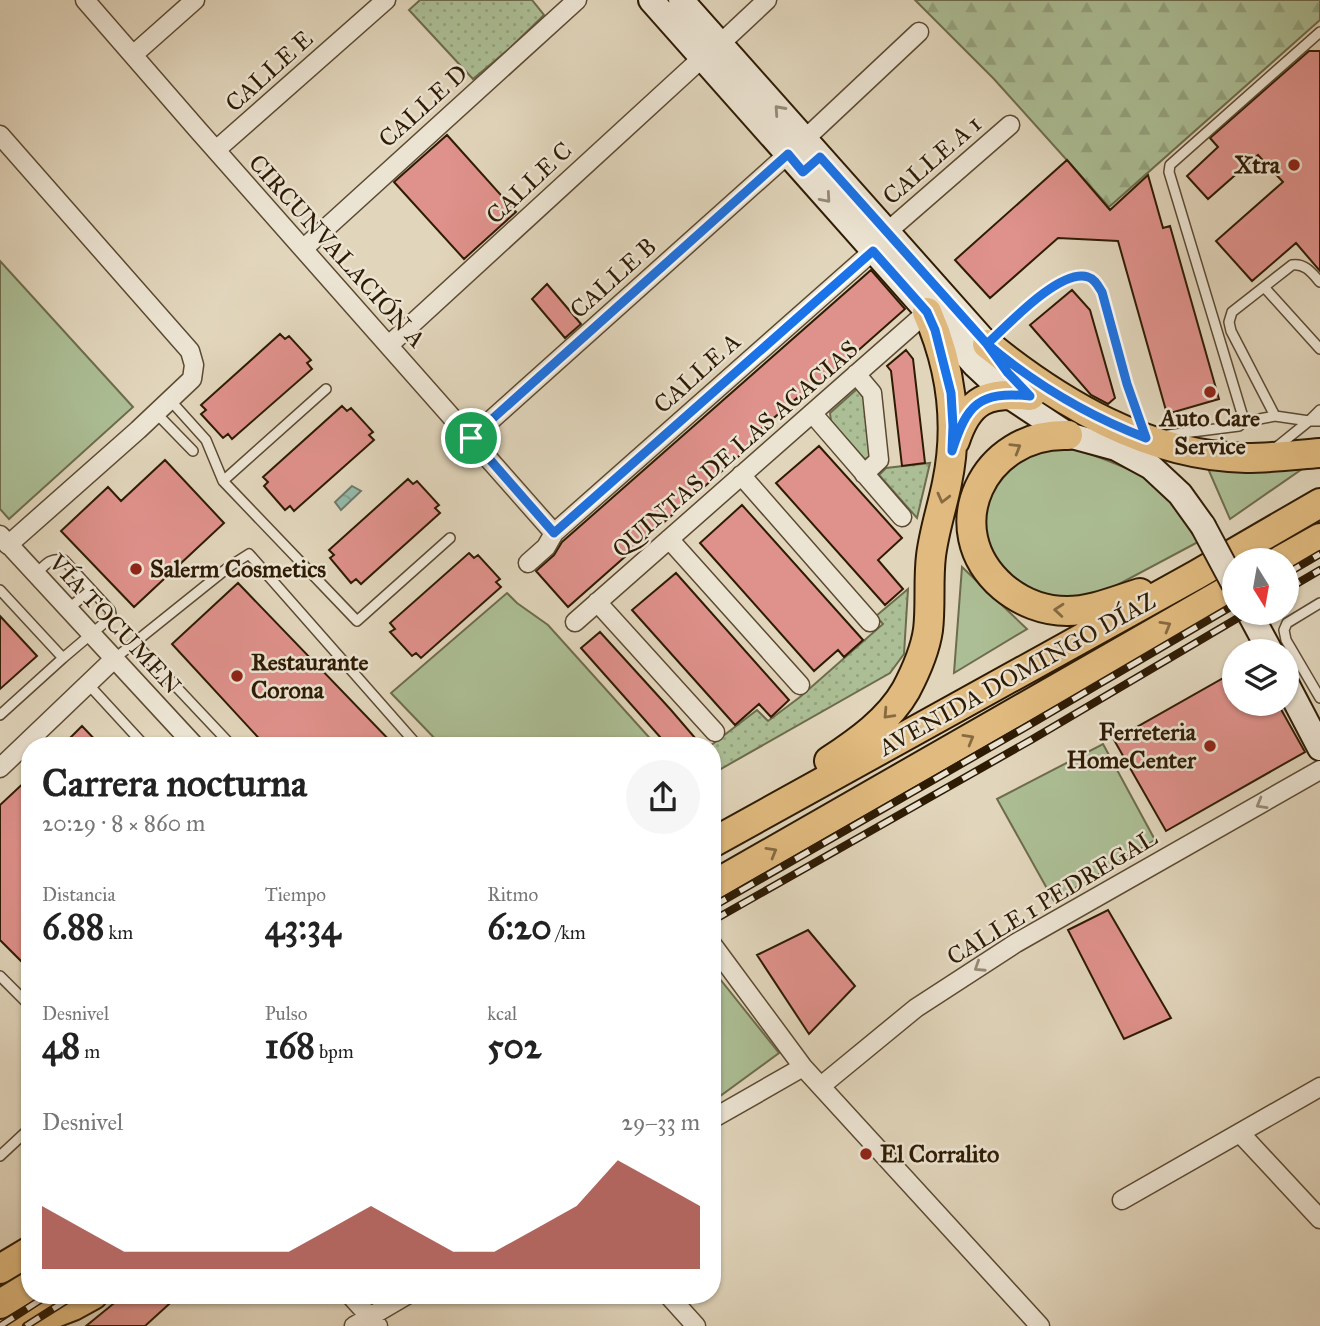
<!DOCTYPE html>
<html lang="es">
<head>
<meta charset="utf-8">
<style>
	:root { --surface:#fff; --page:#f6f6f6; --text:#222; --muted:#767676; --accent:#8f2418 }
	body { margin:0; font-family:"IM FELL Great Primer",serif; background:var(--page); color:var(--text); height:100vh; display:flex; flex-direction:column; font-size:26px; white-space:nowrap }
	* { box-sizing:border-box; margin:0 }
	p { font-size:23px; color:var(--muted) }
	.icon { flex:none; width:38px; height:38px; fill:none; stroke:currentColor; stroke-width:2; stroke-linecap:round; stroke-linejoin:round }
	.map { position:relative; flex:1; overflow:hidden }
	.panel { position:absolute; left:21px; top:737px; width:700px; height:567px; display:flex; flex-direction:column; background:var(--surface); border-radius:28px; box-shadow:0 2px 5px #0004 }
	.panel>* { flex:none }
	.needle { width:46px; rotate:169deg }
	.buttons { position:absolute; left:1222px; top:548px; display:grid; gap:14px }
	.buttons a { display:grid; place-items:center; width:77px; height:77px; border-radius:50%; background:var(--surface); box-shadow:0 2px 5px #0004; font-size:35px }
	.pin { position:absolute; display:grid; place-items:center; width:60px; height:60px; color:#fff; margin:-30px; border:4px solid #fff; border-radius:50%; box-shadow:0 2px 7px #0007 }
	.round { display:grid; place-items:center; flex:none; width:74px; height:74px; border-radius:37px; background:var(--page) }
	.headline { display:flex; align-items:center; justify-content:space-between; height:119px; padding:0 21px }
	h1 { font-size:38px; font-weight:700; line-height:52px }
	.stats { display:grid; grid-template-columns:repeat(3,1fr); gap:10px; height:119px; padding:7px 21px }
	.stats div { display:grid; align-content:center }
	.stats b { font-size:35px; font-weight:700 }
	.stats small { font-size:19px; font-weight:400 }
	.stats p { font-size:19px }
	.chart { height:196px; padding:14px 21px }
	.chart p { display:flex; justify-content:space-between }
	.chart svg { width:100%; height:126px; margin-top:7px; fill:var(--accent); opacity:.7 }
	.map>svg:first-child { display:block }
	.grass { fill:#acbe95; stroke:#6d6c4c; stroke-width:2 }
	.forest { fill:url(#forest-firs); stroke:#6d6c4c; stroke-width:2 }
	.park { fill:url(#park-dots); stroke:#6d6c4c; stroke-width:2 }
	.water { fill:url(#water-waves); stroke:#6c7a68; stroke-width:2 }
	.building { fill:#df918b; stroke:#2e1b04; stroke-width:2 }
	.lines { fill:none; stroke-linecap:round; stroke-linejoin:round }
	.lane-casing { stroke:#5b4a32; stroke-width:12 }
	.street-casing { stroke:#5b4a32; stroke-width:21 }
	.secondary-casing { stroke:#2e1b04; stroke-width:28 }
	.primary-casing { stroke:#2e1b04; stroke-width:32 }
	.lane { stroke:#ece4d3; stroke-width:9 }
	.street { stroke:#ece4d3; stroke-width:18 }
	.secondary { stroke:#ece4d3; stroke-width:24 }
	.primary { stroke:#e0ba7e; stroke-width:28 }
	.rail-casing { stroke:#2e1b04; stroke-width:8 }
	.rail { stroke:#ece4d3; stroke-width:5; stroke-dasharray:16; stroke-linecap:butt }
	.secondary-bridge-casing { stroke:#2e1b04; stroke-width:28; stroke-linecap:butt }
	.secondary-bridge { stroke:#ece4d3; stroke-width:24 }
	.oneway { stroke:#968a76 }
	.oneway2 { stroke:#876a41 }
	.route-casing { stroke:#fff; stroke-width:14 }
	.route { stroke:#1a73e8; stroke-width:9 }
	.poi-dot { fill:#8f2418; stroke:#ece4d3; stroke-width:2.5 }
	.labels { text-anchor:middle; dominant-baseline:central; stroke-width:5; stroke-linejoin:round; paint-order:stroke }
	.street-label { font-size:24px; fill:#2e1b04; stroke:#ece4d3 }
	.poi-label { font-size:24px; font-weight:bold; fill:#2e1b04; stroke:#ece4d3; text-anchor:start }
</style>
</head>
<body>
<div class="map">
<svg width="1320" height="1326" viewBox="0 0 1320 1326">
	<defs>
		<pattern id="forest-firs" width="22" height="20" patternUnits="userSpaceOnUse" patternTransform="scale(1.75)"><rect width="22" height="20" fill="#acbe95"/><path d="M5 1l3.5 6h-7zM16 11l3.5 6h-7z" fill="#94a37f"/></pattern>
		<pattern id="park-dots" width="8" height="8" patternUnits="userSpaceOnUse" patternTransform="scale(1.75)"><rect width="8" height="8" fill="#acbe95"/><path d="M2 2h.1M6 6h.1" fill="none" stroke="#94a37f" stroke-width="1.8" stroke-linecap="round"/></pattern>
		<pattern id="water-waves" width="16" height="10" patternUnits="userSpaceOnUse" patternTransform="scale(1.75)"><rect width="16" height="10" fill="#95b9aa"/><path d="M0 5q4-4 8 0t8 0" fill="none" stroke="#819e91"/></pattern>
	</defs>
	<rect width="100%" height="100%" fill="#e1d5bb"/>
	<filter id="stains"><feTurbulence type="fractalNoise" baseFrequency=".00286" numOctaves="4"/><feColorMatrix values="0 0 0 0 .2 0 0 0 0 .09 0 0 0 0 .02 0 0 0 .5 -.17"/></filter>
	<radialGradient id="worn" r=".72"><stop offset=".6" stop-color="#630" stop-opacity="0"/><stop offset="1" stop-color="#630" stop-opacity=".3"/></radialGradient>
	<path class="grass" d="M0 261 133 407 9 519 0 509Z
		M1067 446C1108 461 1158 474 1184 513 1189 522 1193 533 1198 542L1076 607 1029 600 986 556 983 508 1008 465 1033 451Z
		M1206 464 1302 469 1230 519Z
		M962 567 1027 629 954 673Z
		M507 593 517 603 548 625 656 745H441L391 693Z
		M1103 744 1155 840 1054 901 997 799Z
		M712 969 779 1053 712 1102Z"/>
	<path class="forest" d="M915 0H1320V20L1109 207 994 79Z"/>
	<path class="park" d="M420 0H532L544 15 510 48 473 79 409 10Z
		M857 389 859 390 868 400 872 458 867 462 831 421 830 413Z
		M930 463 917 518 879 475 886 468Z
		M908 589 904 654 890 673 712 774V746H710L757 710 768 721 800 697 883 624 876 616Z"/>
	<path class="water" d="M352 486 361 491 341 510 335 502Z"/>
	<path class="building" d="M1309 51H1320V271L1296 243 1252 281 1216 241 1283 182 1258 155 1208 199 1187 176 1218 147 1210 138Z
		M447 135 516 212 464 259 394 182Z
		M1067 160 1110 210 1148 175 1163 228 1170 226 1219 399 1167 414 1118 241 1058 238 990 298 955 260Z
		M871 270 905 309 800 402 797 398 761 429 764 434 568 607 536 571 554 555 562 542Z
		M547 284 581 324 565 338 532 299Z
		M1072 290 1090 310 1115 398 1108 404 1091 395 1030 325Z
		M280 334 285 339 289 336 311 360 307 363 312 369 232 439 228 434 223 438 201 414 206 410 201 405Z
		M906 350 913 359 925 463 902 466 891 371 887 366Z
		M342 406 347 411 351 408 373 432 369 435 374 440 294 511 290 506 285 510 264 486 268 482 263 477Z
		M819 446 902 538 878 560 903 589 885 605 776 483Z
		M165 460 224 523 134 607 61 531 108 487 121 501Z
		M408 479 413 484 417 481 439 505 435 508 440 513 361 584 356 579 351 583 330 558 334 555 329 550Z
		M742 505 863 640 844 657 838 650 814 671 700 543Z
		M469 553 474 558 478 555 500 579 496 582 501 587 421 658 416 653 412 656 390 632 395 629 390 623Z
		M676 573 789 700 771 717 759 704 735 725 632 610Z
		M238 583 395 746H266L172 644Z
		M0 616 37 656 0 689Z
		M600 632 671 710 702 746H668L581 648Z
		M1234 672V704H1278L1305 752 1166 831 1114 740Z
		M82 726 101 746H62Z
		M30 777V970L0 940V805Z
		M1108 910 1171 1018 1124 1039 1068 930Z
		M808 930 855 986 809 1034 757 955Z
		M129 1295H179L145 1326H86L113 1304Z"/>
	<g class="lines">
		<defs>
			<path id="lane" d="M1264 287 1320 349
				M989 342C1009 324 1060 269 1087 276 1095 279 1098 286 1102 292L1127 384 1142 430
				M170 400 206 440 223 481 357 621 450 538
				M156 413 193 451
				M1275 416 1231 331 1229 322 1232 312 1292 265C1305 263 1312 273 1320 282
				M1243 422 1275 416 1309 421H1320
				M1168 435 1239 426 1243 422V417L1169 172 1170 165 1320 32
				M1273 450 1309 421 1320 410
				M223 481 326 389
				M36 574C45 565 50 557 64 560L110 610 111 614 109 619 63 658
				M0 590 63 658 0 715
				M1320 603 1287 623 1284 630 1286 640 1320 698
				M68 609 91 590
				M135 643 232 746
				M114 659 230 566 249 554 418 746
				M88 684 145 746
				M0 976 30 1006
				M0 1156 30 1128"/>
			<path id="street" d="M85 0 198 130 554 533
				M720 44 767 0
				M133 55 195 0
				M0 135 190 351 194 365 192 379 138 430 8 545
				M805 139 919 32
				M216 150 386 0
				M887 232 1010 125
				M303 249 577 0
				M389 345 702 58
				M856 374 872 393 879 460 864 474
				M812 413 902 517
				M471 438 788 154
				M741 475 870 622
				M0 535 195 746
				M669 539 800 685
				M528 563 546 547 554 533 873 251
				M597 602 715 732
				M575 622 927 312
				M0 768 114 659
				M712 944 803 1067 1040 1326
				M821 1086 916 1008 1016 943 1320 770
				M712 1119 803 1067
				M1240 1133 1320 1219
				M1122 1200 1320 1087
				M350 1295 378 1326
				M668 1295 696 1326
				M354 1326 407 1295"/>
			<path id="secondary" d="M651 0 975 365 1006 394 1068 435 1116 448 1151 467 1180 494 1203 526
				M681 0 987 344 998 360
				M1249 612 1270 651
				M1286 683 1320 748"/>
			<path id="primary" d="M987 344C1060 403 1148 456 1246 458 1270 458 1295 455 1320 453
				M1068 435C984 432 936 529 1003 587 1021 602 1044 611 1067 611 1092 611 1117 600 1140 593
				M955 441C969 398 988 392 1030 396
				M1281 560 1320 538
				M829 761C858 742 889 720 906 690 916 671 925 651 928 630 931 606 928 580 931 556 934 531 942 508 947 483 959 425 951 366 927 312
				M712 843 1196 575 1320 503
				M712 886 1234 587
				M0 1269 30 1251
				M0 1304 30 1286
				M21 1326 73 1306 93 1295"/>
		</defs>
		<use href="#lane" class="lane-casing"/>
		<use href="#street" class="street-casing"/>
		<use href="#secondary" class="secondary-casing"/>
		<use href="#primary" class="primary-casing"/>
		<use href="#lane" class="lane"/>
		<use href="#street" class="street"/>
		<use href="#secondary" class="secondary"/>
		<use href="#primary" class="primary"/>
		<defs>
			<path id="rail" d="M1286 574 1320 554
				M1286 590 1320 570
				M712 907 1024 728 1234 605
				M712 921 1031 740 1248 612
				M0 1326 48 1295
				M26 1326 75 1295"/>
		</defs>
		<use href="#rail" class="rail-casing"/>
		<use href="#rail" class="rail"/>
		<defs>
			<path id="secondary-bridge" d="M1203 526 1234 584"/>
		</defs>
		<use href="#secondary-bridge" class="secondary-bridge-casing"/>
		<use href="#secondary-bridge" class="secondary-bridge"/>
	</g>
	<defs><path id="oneway-chevron" d="M-2-3.5L2.5 0L-2 3.5" fill="none" stroke-width="1.6" stroke-linecap="round" stroke-linejoin="round" transform="scale(1.75)"/></defs>
	<g class="oneway">
		<use href="#oneway-chevron" transform="translate(779 110) rotate(-132)"/>
		<use href="#oneway-chevron" transform="translate(826 198) rotate(49)"/>
		<use href="#oneway-chevron" transform="translate(1261 804) rotate(150)"/>
		<use href="#oneway-chevron" transform="translate(979 967) rotate(147)"/>
	</g>
	<g class="oneway2">
		<use href="#oneway-chevron" transform="translate(1016 448) rotate(-31)"/>
		<use href="#oneway-chevron" transform="translate(943 498) rotate(104)"/>
		<use href="#oneway-chevron" transform="translate(1059 610) rotate(-175)"/>
		<use href="#oneway-chevron" transform="translate(1166 626) rotate(-30)"/>
		<use href="#oneway-chevron" transform="translate(888 714) rotate(133)"/>
		<use href="#oneway-chevron" transform="translate(969 739) rotate(-30)"/>
		<use href="#oneway-chevron" transform="translate(772 852) rotate(-30)"/>
	</g>
	<g class="lines">
		<defs>
			<path id="route" d="M471 438 554 533 873 251 927 312 935 330 951 393 953 426 952 451C967 404 979 391 1030 396L1008 373 987 344C1036 385 1086 415 1146 438L1127 384 1102 292C1098 286 1095 279 1088 277 1060 268 1007 326 987 344L820 157 803 172 788 154 471 438"/>
		</defs>
		<use href="#route" class="route-casing"/>
		<use href="#route" class="route"/>
	</g>
	<g class="poi-dot">
		<circle cx="1294" cy="165" r="7"/>
		<circle cx="1210" cy="392" r="7"/>
		<circle cx="136" cy="569" r="7"/>
		<circle cx="237" cy="676" r="7"/>
		<circle cx="1210" cy="746" r="7"/>
		<circle cx="866" cy="1154" r="7"/>
	</g>
	<g class="labels">
		<g class="street-label">
			<text transform="translate(269 71) rotate(-42)">CALLE E</text>
			<text transform="translate(423 106) rotate(-42)">CALLE D</text>
			<text transform="translate(932 160) rotate(-41)">CALLE A 1</text>
			<text transform="translate(529 183) rotate(-43)">CALLE C</text>
			<text transform="translate(337 251) rotate(48)">CIRCUNVALACIÓN A</text>
			<text transform="translate(613 278) rotate(-42)">CALLE B</text>
			<text transform="translate(697 373) rotate(-42)">CALLE A</text>
			<text transform="translate(735 449) rotate(-41)">QUINTAS DE LAS ACACIAS</text>
			<text transform="translate(115 624) rotate(47)">VÍA TOCUMEN</text>
			<text transform="translate(1017 674) rotate(-29)">AVENIDA DOMINGO DÍAZ</text>
			<text transform="translate(1052 897) rotate(-31)">CALLE 1 PEDREGAL</text>
		</g>
		<g class="poi-label">
			<text x="1280" y="165" text-anchor="end">Xtra</text>
			<text x="1210" y="418" text-anchor="middle">Auto Care<tspan x="1210" dy="28">Service</tspan></text>
			<text x="150" y="569">Salerm Cosmetics</text>
			<text x="251" y="662">Restaurante<tspan x="251" dy="28">Corona</tspan></text>
			<text x="1196" y="732" text-anchor="end">Ferreteria<tspan x="1196" dy="28">HomeCenter</tspan></text>
			<text x="880" y="1154">El Corralito</text>
		</g>
	</g>
	<rect width="100%" height="100%" filter="url(#stains)"/>
	<rect width="100%" height="100%" fill="url(#worn)"/>
</svg>
<div class="buttons">
<a><svg class="needle" viewBox="-14 -14 28 28"><path d="M0-13l5 13h-10z" fill="#e53935"/><path d="M0 13l5-13h-10z" fill="#767676"/></svg></a>
<a><svg class="icon" aria-label="layers" viewBox="0 0 24 24"><path d="M12 4l9 5-9 5-9-5zM3 14l9 5 9-5"/></svg></a>
</div>
<div class="pin" style="left:471px;top:438px;background:#1e9e55"><svg class="icon" aria-label="arrive" viewBox="0 0 24 24"><path d="M6 21V4h12l-3 4 3 4H6"/></svg></div>
<section class="panel">
<div class="headline"><div><h1>Carrera nocturna</h1><p>20:29 · 8 × 860 m</p></div><a class="round"><svg class="icon" aria-label="share" viewBox="0 0 24 24"><path d="M12 15V3M7 8l5-5 5 5M5 13v7h14v-7"/></svg></a></div>
<div class="stats">
<div><p>Distancia</p><b>6.88<small> km</small></b></div>
<div><p>Tiempo</p><b>43:34</b></div>
<div><p>Ritmo</p><b>6:20<small> /km</small></b></div>
</div>
<div class="stats">
<div><p>Desnivel</p><b>48<small> m</small></b></div>
<div><p>Pulso</p><b>168<small> bpm</small></b></div>
<div><p>kcal</p><b>502</b></div>
</div>
<div class="chart"><p><span>Desnivel</span>29–33 m</p>
<svg viewBox="0 0 160 44" preserveAspectRatio="none"><path d="M0 44V22L10 30L20 38L30 38L40 38L50 38L60 38L70 30L80 22L90 30L100 38L110 38L120 30L130 22L140 6L150 14L160 22V44z"/></svg>
</div>
</section>
</div>
</body>
</html>
